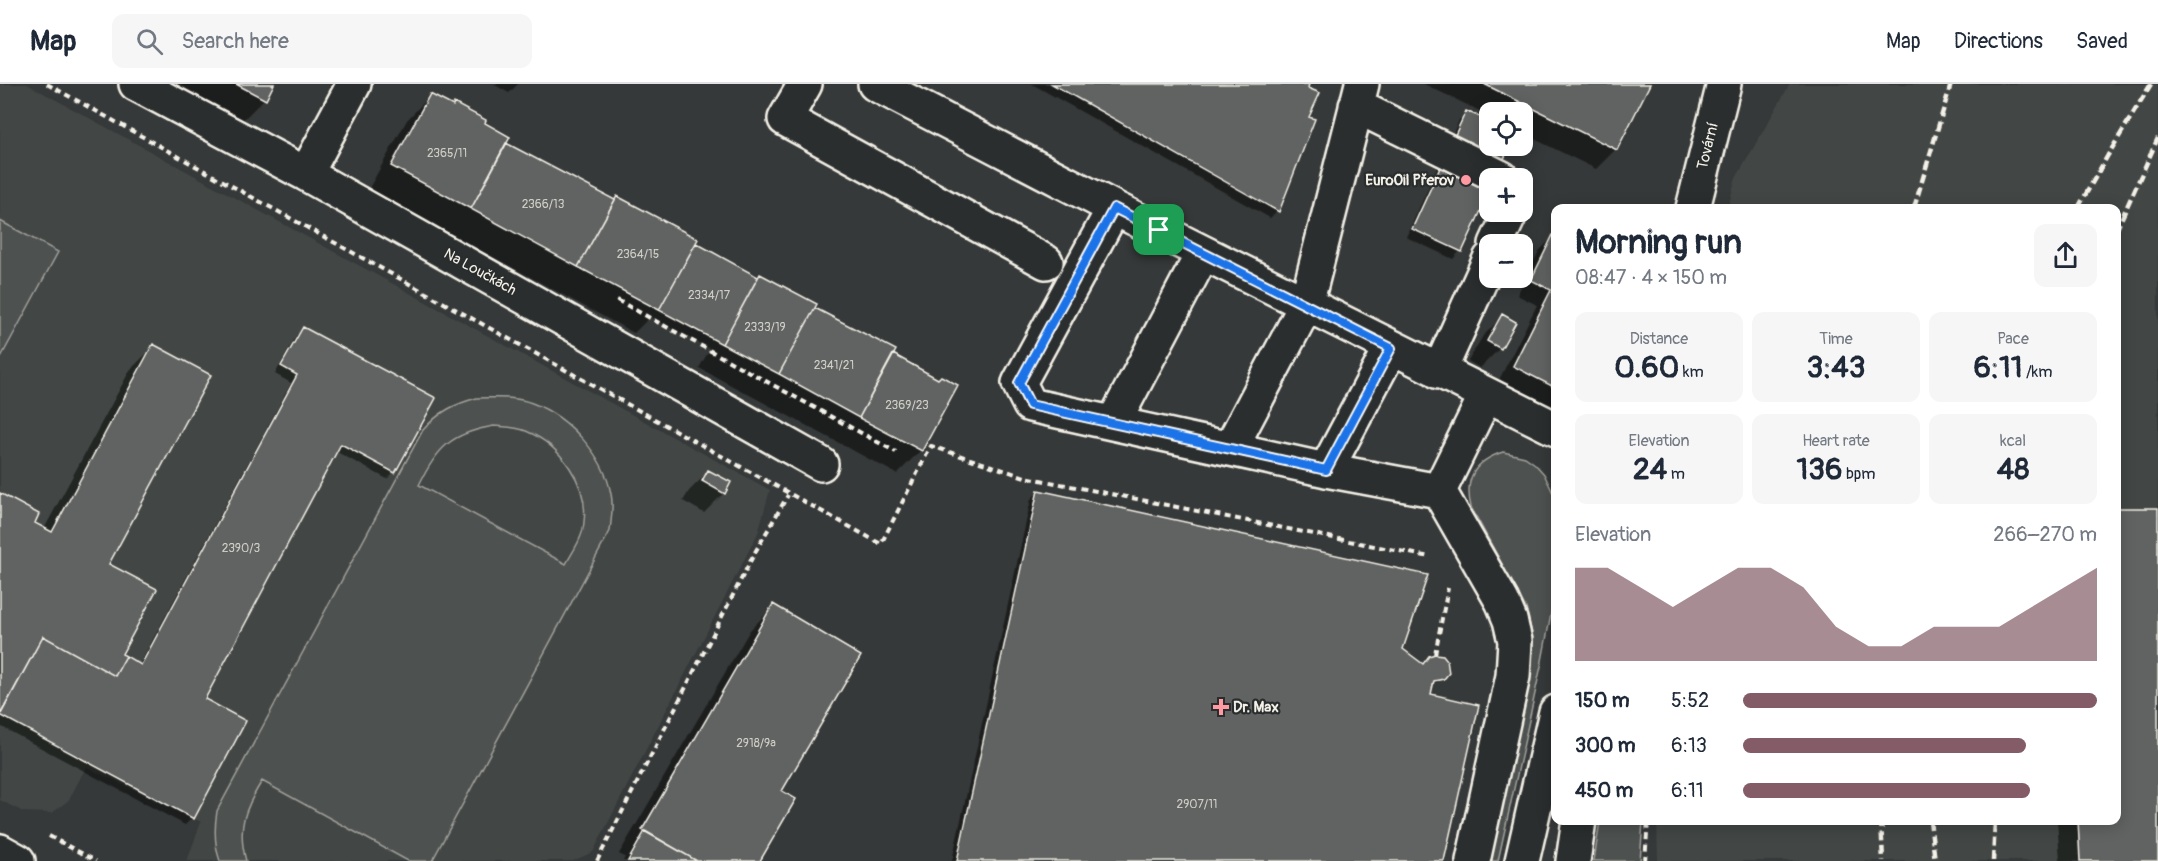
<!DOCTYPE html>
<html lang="en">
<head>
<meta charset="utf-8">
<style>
	:root { --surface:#fff; --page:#f6f6f7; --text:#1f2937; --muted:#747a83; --line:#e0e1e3; --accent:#845c67 }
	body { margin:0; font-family:Pangolin,sans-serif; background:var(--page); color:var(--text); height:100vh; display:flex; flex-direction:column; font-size:22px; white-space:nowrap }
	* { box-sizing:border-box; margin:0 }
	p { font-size:20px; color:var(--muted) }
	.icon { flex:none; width:33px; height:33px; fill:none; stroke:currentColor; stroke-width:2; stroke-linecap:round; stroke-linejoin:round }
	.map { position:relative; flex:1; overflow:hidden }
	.drawer { position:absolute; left:1551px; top:120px; width:570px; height:621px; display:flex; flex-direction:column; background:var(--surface); border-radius:12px; box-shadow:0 3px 15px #0003 }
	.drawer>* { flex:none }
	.controls { position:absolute; left:1479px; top:18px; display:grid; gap:12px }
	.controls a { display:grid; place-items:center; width:54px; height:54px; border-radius:12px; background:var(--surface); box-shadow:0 3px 15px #0003; font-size:30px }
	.pin { position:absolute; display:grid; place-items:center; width:51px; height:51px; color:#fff; margin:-26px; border-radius:12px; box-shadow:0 3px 9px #0006 }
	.round { display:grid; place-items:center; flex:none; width:63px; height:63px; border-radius:12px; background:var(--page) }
	.overview { display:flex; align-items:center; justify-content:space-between; height:102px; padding:0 24px }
	h1 { font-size:33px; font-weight:700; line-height:45px }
	.figures { display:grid; grid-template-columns:repeat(3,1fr); gap:9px; height:102px; padding:6px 24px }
	.figures div { display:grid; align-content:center; border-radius:12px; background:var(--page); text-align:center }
	.figures b { font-size:30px; font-weight:700 }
	.figures small { font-size:16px; font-weight:400 }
	.figures p { font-size:16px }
	.chart { height:168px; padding:12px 24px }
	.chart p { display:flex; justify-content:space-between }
	.chart svg { width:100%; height:108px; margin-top:6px; fill:var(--accent); opacity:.7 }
	ul { padding:0 24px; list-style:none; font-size:20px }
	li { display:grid; grid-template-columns:96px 72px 1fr; align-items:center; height:45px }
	li i { height:15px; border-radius:8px; background:var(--accent) }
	header { display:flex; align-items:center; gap:36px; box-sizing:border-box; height:84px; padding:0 30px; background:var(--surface); border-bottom:2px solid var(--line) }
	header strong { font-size:28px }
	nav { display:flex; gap:33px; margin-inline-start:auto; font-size:21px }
	.search { width:420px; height:54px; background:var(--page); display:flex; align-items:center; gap:15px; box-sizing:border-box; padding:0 21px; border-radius:12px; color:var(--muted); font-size:22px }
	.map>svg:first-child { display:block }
	.built { fill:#434645 }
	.green { fill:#4e514f; stroke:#a1a19c; stroke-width:1.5; fill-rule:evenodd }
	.shadow { fill:#0007 }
	.building { fill:#616362; stroke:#f4f1e8; stroke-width:1.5 }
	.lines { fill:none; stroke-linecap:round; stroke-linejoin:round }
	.minor-casing { stroke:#f4f1e8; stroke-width:38 }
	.major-casing { stroke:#f4f1e8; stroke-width:38 }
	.path { stroke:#f4f1e8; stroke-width:4; stroke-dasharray:6 4.5; stroke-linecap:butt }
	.minor { stroke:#2a2d2e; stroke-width:33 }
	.major { stroke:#2a2d2e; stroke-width:33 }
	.rail { stroke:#f4f1e8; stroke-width:4.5; stroke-dasharray:9 4.5; stroke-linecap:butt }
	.route-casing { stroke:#fff; stroke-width:12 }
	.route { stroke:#1a73e8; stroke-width:8 }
	.poi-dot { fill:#ff9aa2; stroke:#2a2d2e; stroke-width:2 }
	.labels { text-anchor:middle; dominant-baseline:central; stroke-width:4.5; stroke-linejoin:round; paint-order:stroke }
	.number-label { font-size:12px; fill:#cfcec6 }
	.street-label { font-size:15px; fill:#f4f1e8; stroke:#2a2d2e }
	.poi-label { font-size:15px; font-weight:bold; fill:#f4f1e8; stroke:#2a2d2e; text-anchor:end }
</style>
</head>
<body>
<header>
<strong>Map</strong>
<div class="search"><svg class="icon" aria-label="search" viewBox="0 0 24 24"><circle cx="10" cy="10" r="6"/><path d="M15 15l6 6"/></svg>Search here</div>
<nav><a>Map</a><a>Directions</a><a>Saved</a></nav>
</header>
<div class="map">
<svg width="2158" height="777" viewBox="0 0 2158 777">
	<rect width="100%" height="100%" fill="#363939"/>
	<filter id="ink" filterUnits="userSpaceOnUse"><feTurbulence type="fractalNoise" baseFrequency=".0167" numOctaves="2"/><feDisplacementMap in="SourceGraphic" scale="12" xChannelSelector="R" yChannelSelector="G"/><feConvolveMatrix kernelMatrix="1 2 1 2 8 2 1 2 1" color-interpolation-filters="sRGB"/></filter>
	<g filter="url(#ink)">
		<path class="built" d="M0 0H27L770 406 758 449 593 768 573 777H187L201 738 86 683 69 716 52 729 23 728 0 716Z
			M1790 0H2158V777H1658L1657 737 2116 736V124H1728L1735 96Z"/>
		<path class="green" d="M0 137 58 168 0 275Z
			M477 314C496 314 515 312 532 319 569 333 604 371 611 410 614 422 611 435 610 447L432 777H408L262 697C244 726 237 744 246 777H220C214 760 214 745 217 727L423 346C439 328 454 320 477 314ZM494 342C504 343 516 343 526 347 560 361 589 400 584 438 583 454 573 467 566 480L419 401C437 364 451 349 494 342Z
			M1503 368 1525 373 1535 380 1544 390 1555 413V509L1541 582 1498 777H1491L1532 582C1534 561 1532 544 1526 524L1471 423C1464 394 1475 377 1503 368Z
			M1600 737H1643L1640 777H1594Z"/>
		<path class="shadow" d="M168 0H272L264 15 240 39Z
			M493 0H518L509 9Z
			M1032 0H1308L1307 33 1313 36 1277 127 1270 134Z
			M1424 0H1648L1616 65 1596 85 1522 49V28H1490V32Z
			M430 12 483 40 504 60 691 166 696 161 757 195 760 191 813 224 894 266 891 271 921 366 897 390 699 284 710 265 650 233 634 249 368 106 407 36Z
			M1466 29 1490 62H1508L1460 167 1453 175 1406 153 1459 36Z
			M1553 153 1556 154V326L1499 296 1537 221 1517 211 1539 167Z
			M1503 232 1500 264 1480 284 1468 277 1483 252Z
			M303 245 394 388 387 395 335 367 203 615 192 734 185 741 0 642V410L33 439 44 445 130 286 154 262 107 480 120 571 139 581 291 299 275 290 296 252Z
			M709 387 724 409 704 429 683 417 689 407Z
			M1038 408 1401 566 1443 594 1431 602 1429 612 1443 777H952L1031 415Z
			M2158 425V777H2060L2057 736H2116Z
			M774 522 780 707 758 777H623L625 773 619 770 750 546Z"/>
		<path class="building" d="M236 0H274L266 16Z
			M1052 0H1309L1308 4 1320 9 1309 33 1315 35 1279 128Z
			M1484 0H1650L1617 66Z
			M430 10 453 22 454 19 486 36 485 39 510 53 471 125 391 82Z
			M1466 27 1490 37V62H1510L1495 94H1490V107L1462 168 1412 145Z
			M506 59 615 116 578 183 471 125Z
			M617 112 698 155 659 226 578 183Z
			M1553 151 1556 152V304L1513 282 1551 206 1531 196Z
			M696 159 758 193 722 260 659 226Z
			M760 190 817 220 779 290 722 260Z
			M815 224 896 266 859 334 779 290Z
			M1502 230 1516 238 1501 265 1487 257Z
			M303 243 436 314 395 389 341 360 205 615 246 637 194 735 0 631 43 552 115 592 126 572 141 581 297 291 281 282Z
			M153 260 211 291 109 480 157 505 122 570 126 572 115 592 43 552 0 632V409L39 430 35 439 52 448Z
			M893 270 938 295 941 292 958 301 922 367 859 334Z
			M708 386 731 398 725 410 702 397Z
			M1038 406 1428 491 1403 565 1423 580 1429 572 1435 570 1443 571 1447 576 1449 589 1444 595 1434 597 1431 610 1479 621 1444 777H957Z
			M2116 424H2158V777H2080L2078 736H2116Z
			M773 520 861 572 782 707 796 715 760 777H697L642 746Z
			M645 747 697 777H628Z"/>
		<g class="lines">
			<defs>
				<path id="minor" d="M136 0 306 90 821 380
					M805 0 785 35 1046 178
					M875 0 1114 124 1556 345
					M1356 22 1502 94
					M306 90 354 0
					M1114 124 1019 299 1030 321 1326 386 1439 407 1502 517 1510 536 1515 557 1513 592 1473 777
					M1496 160 1511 128
					M1439 288 1490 175
					M1114 338 1203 169
					M1230 365 1306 221 1362 0
					M1326 386 1391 264
					M1439 407 1486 311
					M0 767 18 777"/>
				<path id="major" d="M1693 124 1724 0
					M1522 777 1556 628
					M1573 777 1579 736"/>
			</defs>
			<use href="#minor" class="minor-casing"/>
			<use href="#major" class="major-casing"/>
			<path class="path" d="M47 0 881 460 931 362 1025 393 1430 473
				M617 216 896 368
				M1435 570 1448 504
				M49 752 96 777
				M597 777 754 470 788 411
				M1645 777 1648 736"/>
			<use href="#minor" class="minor"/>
			<use href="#major" class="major"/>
			<path class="rail" d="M1914 124 1951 0
				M2078 124 2108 71 2151 0
				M2116 147 2158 54
				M1881 736 1883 777
				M1930 736 1935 777
				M1993 777 1995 736"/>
		</g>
	</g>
	<g class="lines" filter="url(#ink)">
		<defs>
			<path id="route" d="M1114 124 1391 264 1326 386 1030 321 1019 299Z"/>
		</defs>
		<use href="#route" class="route-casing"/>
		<use href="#route" class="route"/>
	</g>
	<g class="poi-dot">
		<circle cx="1466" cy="96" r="6"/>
		<path d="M1218 614h6v6h6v6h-6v6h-6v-6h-6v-6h6z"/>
	</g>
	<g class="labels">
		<g class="number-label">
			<text x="447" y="69">2365/11</text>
			<text x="543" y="120">2366/13</text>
			<text x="638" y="170">2364/15</text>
			<text x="709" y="211">2334/17</text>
			<text x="765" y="243">2333/19</text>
			<text x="834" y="281">2341/21</text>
			<text x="907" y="321">2369/23</text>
			<text x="241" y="464">2390/3</text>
			<text x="756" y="659">2918/9a</text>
			<text x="1197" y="720">2907/11</text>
		</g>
		<g class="street-label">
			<text transform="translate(1708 62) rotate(-76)">Tovární</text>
			<text transform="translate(480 188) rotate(29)">Na Loučkách</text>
		</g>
		<g class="poi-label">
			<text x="1454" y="96">EuroOil Přerov</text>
			<text x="1233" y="623" text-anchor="start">Dr. Max</text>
		</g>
	</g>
</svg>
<div class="controls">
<a><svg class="icon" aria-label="locate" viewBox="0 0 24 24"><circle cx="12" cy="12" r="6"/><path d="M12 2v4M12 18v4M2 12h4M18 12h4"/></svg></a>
<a>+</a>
<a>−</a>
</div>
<div class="pin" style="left:1159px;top:146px;background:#1e9e55"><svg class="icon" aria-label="arrive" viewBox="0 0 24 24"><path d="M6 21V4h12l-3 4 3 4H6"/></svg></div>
<section class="drawer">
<div class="overview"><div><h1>Morning run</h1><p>08:47 · 4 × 150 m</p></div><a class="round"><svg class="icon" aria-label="share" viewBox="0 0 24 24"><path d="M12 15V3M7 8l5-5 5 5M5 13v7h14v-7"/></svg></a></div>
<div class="figures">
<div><p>Distance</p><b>0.60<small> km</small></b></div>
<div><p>Time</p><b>3:43</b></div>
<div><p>Pace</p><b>6:11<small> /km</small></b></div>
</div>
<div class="figures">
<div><p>Elevation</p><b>24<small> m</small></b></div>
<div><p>Heart rate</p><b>136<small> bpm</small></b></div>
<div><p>kcal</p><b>48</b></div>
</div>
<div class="chart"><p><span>Elevation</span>266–270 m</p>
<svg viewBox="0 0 160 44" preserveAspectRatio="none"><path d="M0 44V6L10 6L20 14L30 22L40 14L50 6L60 6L70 14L80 30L90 38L100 38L110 30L120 30L130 30L140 22L150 14L160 6V44z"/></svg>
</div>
<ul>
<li><b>150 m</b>5:52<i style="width:100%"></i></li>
<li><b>300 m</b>6:13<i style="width:80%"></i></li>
<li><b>450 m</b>6:11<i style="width:81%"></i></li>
</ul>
</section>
</div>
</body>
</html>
